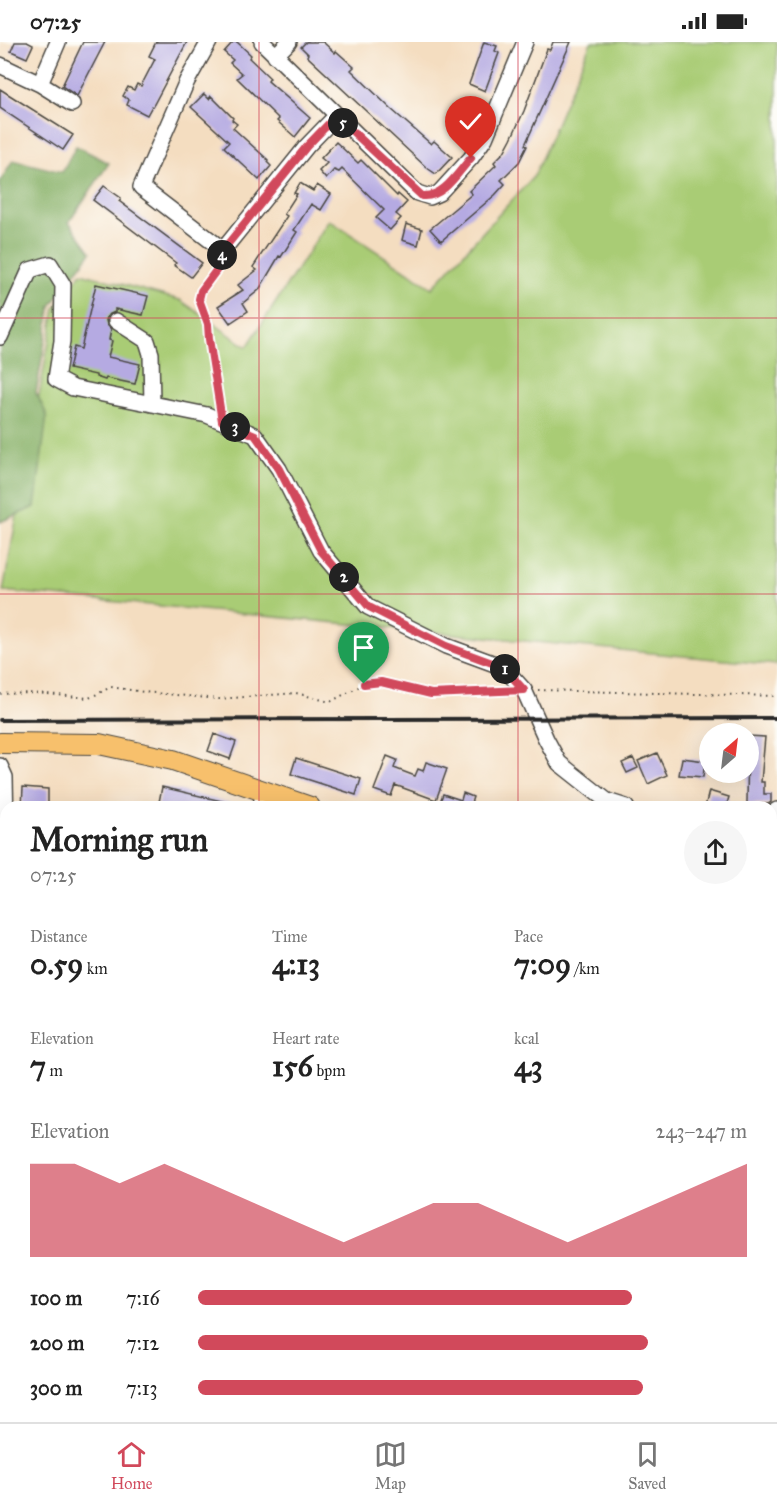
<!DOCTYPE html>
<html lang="en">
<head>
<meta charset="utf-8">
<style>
	:root { --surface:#fff; --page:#f6f6f6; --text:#222; --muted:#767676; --line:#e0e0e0; --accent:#d1495b }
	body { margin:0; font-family:"IM FELL Great Primer",serif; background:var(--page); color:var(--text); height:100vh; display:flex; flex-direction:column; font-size:22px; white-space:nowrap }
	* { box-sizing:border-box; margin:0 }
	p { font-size:20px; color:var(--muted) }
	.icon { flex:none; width:33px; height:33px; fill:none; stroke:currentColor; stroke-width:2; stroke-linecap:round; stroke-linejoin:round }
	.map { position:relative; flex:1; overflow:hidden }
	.sheet { position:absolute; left:0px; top:759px; width:777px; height:621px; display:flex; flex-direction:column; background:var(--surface); border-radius:18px 18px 0 0; box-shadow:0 6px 24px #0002 }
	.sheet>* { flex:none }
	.needle { width:39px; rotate:28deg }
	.fabs { position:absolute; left:699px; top:681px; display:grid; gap:12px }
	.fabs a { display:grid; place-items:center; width:60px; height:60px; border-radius:50%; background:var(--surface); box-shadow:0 6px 24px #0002; font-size:30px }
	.pin { position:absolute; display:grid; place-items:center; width:51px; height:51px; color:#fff; margin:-62px -26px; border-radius:50% 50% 50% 0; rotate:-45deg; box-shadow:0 0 6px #0007 }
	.pin .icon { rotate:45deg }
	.km { position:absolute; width:30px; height:30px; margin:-15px; border-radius:50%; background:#222; color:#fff; font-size:16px; line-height:30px; text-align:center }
	.round { display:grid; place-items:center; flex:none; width:63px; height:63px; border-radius:32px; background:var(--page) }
	.summary { display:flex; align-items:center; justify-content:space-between; height:102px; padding:0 30px }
	h1 { font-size:33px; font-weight:700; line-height:45px }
	.metrics { display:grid; grid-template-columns:repeat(3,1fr); gap:9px; height:102px; padding:6px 30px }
	.metrics div { display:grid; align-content:center }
	.metrics b { font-size:30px; font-weight:700 }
	.metrics small { font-size:16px; font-weight:400 }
	.metrics p { font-size:16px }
	.chart { height:168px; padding:12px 30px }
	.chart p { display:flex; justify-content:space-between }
	.chart svg { width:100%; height:108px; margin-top:6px; fill:var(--accent); opacity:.7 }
	ul { padding:0 30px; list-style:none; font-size:20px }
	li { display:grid; grid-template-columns:96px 72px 1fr; align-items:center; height:45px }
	li i { height:15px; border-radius:8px; background:var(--accent) }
	.status { display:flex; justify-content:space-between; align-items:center; height:42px; padding:0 30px; background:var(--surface); direction:ltr }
	.status svg { height:16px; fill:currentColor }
	.tab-bar { display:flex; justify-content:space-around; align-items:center; height:84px; border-top:2px solid var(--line); background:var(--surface); font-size:16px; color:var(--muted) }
	.tab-bar a { display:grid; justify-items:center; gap:3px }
	.tab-bar .active { color:var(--accent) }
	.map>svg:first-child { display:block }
	.built { fill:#ded5f5 }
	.green { fill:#a9cc75; stroke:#6a7c50; stroke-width:1.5 }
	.forest { fill:#86b066; stroke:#586e48; stroke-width:1.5 }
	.building { fill:#b5aae2 }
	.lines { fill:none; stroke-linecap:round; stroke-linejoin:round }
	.minor-casing { stroke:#494641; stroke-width:18 }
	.major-casing { stroke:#494641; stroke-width:22 }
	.path { stroke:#494641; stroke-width:2; stroke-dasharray:1.5 4.5; stroke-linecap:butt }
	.minor { stroke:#fff; stroke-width:15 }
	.major { stroke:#f7c06c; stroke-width:20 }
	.rail { stroke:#2b2b2b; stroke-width:4 }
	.route-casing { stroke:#fff; stroke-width:12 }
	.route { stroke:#d1495b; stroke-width:8 }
	.grid { fill:none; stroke:#d1495b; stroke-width:1.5; stroke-opacity:0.55 }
</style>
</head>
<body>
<div class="status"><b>07:25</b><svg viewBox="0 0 49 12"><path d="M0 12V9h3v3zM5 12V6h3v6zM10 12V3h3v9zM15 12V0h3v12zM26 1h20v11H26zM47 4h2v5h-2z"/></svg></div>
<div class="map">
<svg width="777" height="1380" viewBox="0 0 777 1380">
	<rect width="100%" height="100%" fill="#fdfcf7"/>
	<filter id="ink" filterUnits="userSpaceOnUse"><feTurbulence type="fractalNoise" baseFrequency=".0167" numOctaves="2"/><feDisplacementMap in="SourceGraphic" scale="12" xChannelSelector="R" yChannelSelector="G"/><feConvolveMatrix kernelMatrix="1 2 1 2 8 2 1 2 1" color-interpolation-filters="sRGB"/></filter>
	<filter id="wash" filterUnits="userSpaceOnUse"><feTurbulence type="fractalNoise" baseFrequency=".008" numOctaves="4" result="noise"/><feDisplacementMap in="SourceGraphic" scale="24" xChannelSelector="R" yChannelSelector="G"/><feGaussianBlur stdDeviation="1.35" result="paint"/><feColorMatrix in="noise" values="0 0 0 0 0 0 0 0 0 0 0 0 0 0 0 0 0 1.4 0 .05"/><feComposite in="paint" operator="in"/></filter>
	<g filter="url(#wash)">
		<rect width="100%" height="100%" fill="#f4ddc0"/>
		<path class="built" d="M777 1004V1212L771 1228V1011Z"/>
		<path class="green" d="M591 0H777V623L3 549 55 266 81 231 180 258 247 305 329 178 432 246 534 134Z
			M204 1374H283L286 1380H198Z"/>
		<path class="forest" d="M76 104 109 121 69 180 91 210 51 264 36 351 47 373 35 465 0 480V140L13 118 62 130Z"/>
		<g id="blocks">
			<path class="building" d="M15 0H27L33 3 27 16 11 9Z
				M83 0H105L77 54 62 44Z
				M156 0H187L153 64H152L147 73 127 63 129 58 123 54 128 45 134 48 137 42 141 44 155 17 149 14Z
				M233 0H237L251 13 249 16 270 36 268 39 310 76 295 95 277 79 279 77 237 36 242 32 230 21 233 18 224 10Z
				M306 0H323L335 11 336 9 354 25 351 28 391 67 431 102 434 99 452 115 436 132 427 126 307 14 308 12 301 5Z
				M484 0 497 4 495 9 499 11 485 49 469 42Z
				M553 0H571L525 103 527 104 519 120 501 138 505 142 495 153 441 199 430 187 472 152 469 149 496 123 494 120 504 110 511 97 524 69 547 7 550 8Z
				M0 47 73 93 63 108 0 66Z
				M204 52 209 57 211 54 233 76 232 78 237 82 233 86 268 118 267 120 271 124 259 138 224 105 229 100 191 65Z
				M336 100 358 121 361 118 397 154 398 152 407 160 396 172 401 176 390 188 376 176 384 168 342 127 339 130 334 128 326 137 319 129 327 121 321 116Z
				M300 141 313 149 317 143 331 152 321 168 311 162 294 188 297 190 281 215 279 214 259 248 243 261 248 269 230 281 218 264 243 248 238 243 257 228 253 225 287 174 284 172 297 152 294 151Z
				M104 144 121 156 119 159 202 221 191 235 174 223 176 221 93 158Z
				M406 182 422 187 418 203 402 198Z
				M96 242 148 254 143 273 115 267V270L108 273 106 278 107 283 111 287 109 298 112 299 108 315 140 322 135 342 106 336 105 338 96 335V333L69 327 74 305 81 307Z
				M214 692 236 700 230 717 208 709Z
				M748 694 765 695 761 740H764V752H771V760L768 762H747Z
				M657 711 667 733 648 742 638 719Z
				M387 714 397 718 394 726 415 734 418 727 423 729 426 720 447 727 436 758 395 743 391 754 374 748Z
				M296 716 361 737 356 753 291 732Z
				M633 716 638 726 627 731 622 721Z
				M682 716 705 719 703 735 679 733Z
				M23 745 48 747V765H22Z
				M162 745 230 761 229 765H158Z
				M709 749 729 755 726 765H705Z
				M463 751 473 755 471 761 476 763V765H438L443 752 461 758Z"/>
		</g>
	</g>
	<g filter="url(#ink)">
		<use href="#blocks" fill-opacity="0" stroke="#494641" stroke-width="1.5"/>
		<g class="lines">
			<defs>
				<path id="minor" d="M209 0 187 39 141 145 223 208 307 104 336 74
					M262 0 417 151 430 155 439 151 471 116 485 96 525 0
					M275 14 289 0
					M0 23 40 42 58 0
					M40 42 72 62
					M116 279 147 299 151 312 152 362
					M0 295 30 228 50 222 63 243 62 299 56 337 73 346 207 373 255 393 279 427 321 509 368 565 446 604 503 625 524 648 546 697 559 721 607 759 626 765
					M0 724 5 735 6 786
					M261 765 263 750
					M771 772 777 768
					M771 882 774 895 771 912
					M0 885 6 873
					M409 1380 413 1374"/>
				<path id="major" d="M0 701 99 702 173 718 310 765
					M771 823 777 822
					M0 1156 6 1166
					M0 1204 6 1213
					M114 1374 118 1380
					M143 1374 148 1380"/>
			</defs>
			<use href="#minor" class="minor-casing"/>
			<use href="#major" class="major-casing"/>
			<path class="path" d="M220 364 209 297 208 282 199 257 201 249 218 226 220 220
				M538 648 777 654
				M0 652 36 651 89 656 111 645 144 650 219 657 296 651 330 660 364 642 381 641 431 652 505 649
				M0 1012 6 1001
				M0 1051 6 1055"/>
			<use href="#minor" class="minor"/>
			<use href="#major" class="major"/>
			<path class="rail" d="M0 678 777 676"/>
		</g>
	</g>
	<g class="lines" filter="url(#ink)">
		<defs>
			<path id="route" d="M364 642 381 640 431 652 524 648 503 625 446 604 369 565 321 509 279 427 255 393 222 379 209 297 208 282 199 257 201 249 218 226 223 208 307 104 336 74 422 154C444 156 458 130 471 116"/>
		</defs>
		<use href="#route" class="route-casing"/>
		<use href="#route" class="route"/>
	</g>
	<path class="grid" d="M259 0V765M518 0V765M0 276H777M0 552H777M0 828H6M771 828H777M0 1104H6M771 1104H777M259 1374V1380M518 1374V1380"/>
</svg>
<div class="fabs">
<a><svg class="needle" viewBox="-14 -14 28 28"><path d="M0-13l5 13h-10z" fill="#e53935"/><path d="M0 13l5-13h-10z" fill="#767676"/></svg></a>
</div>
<div class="pin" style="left:364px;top:642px;background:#1e9e55"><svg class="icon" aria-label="arrive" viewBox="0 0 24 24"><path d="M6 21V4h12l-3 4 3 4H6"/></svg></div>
<div class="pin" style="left:471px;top:116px;background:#d93025"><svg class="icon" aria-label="check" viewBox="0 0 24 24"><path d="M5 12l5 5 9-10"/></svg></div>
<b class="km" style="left:505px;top:627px">1</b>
<b class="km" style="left:344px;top:535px">2</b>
<b class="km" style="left:235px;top:385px">3</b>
<b class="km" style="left:222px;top:213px">4</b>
<b class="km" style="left:343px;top:81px">5</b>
<section class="sheet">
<div class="summary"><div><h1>Morning run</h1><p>07:25</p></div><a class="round"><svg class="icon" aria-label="share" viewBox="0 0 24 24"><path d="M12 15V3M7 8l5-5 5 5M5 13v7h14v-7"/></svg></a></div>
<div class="metrics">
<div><p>Distance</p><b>0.59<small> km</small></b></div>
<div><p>Time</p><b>4:13</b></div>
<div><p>Pace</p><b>7:09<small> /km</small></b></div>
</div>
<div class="metrics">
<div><p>Elevation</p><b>7<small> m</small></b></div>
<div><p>Heart rate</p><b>156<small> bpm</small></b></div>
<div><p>kcal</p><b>43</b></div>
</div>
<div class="chart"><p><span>Elevation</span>243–247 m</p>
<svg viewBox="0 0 160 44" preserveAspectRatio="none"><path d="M0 44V6L10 6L20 14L30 6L40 14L50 22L60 30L70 38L80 30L90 22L100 22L110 30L120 38L130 30L140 22L150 14L160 6V44z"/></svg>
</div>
<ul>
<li><b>100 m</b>7:16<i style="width:79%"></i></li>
<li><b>200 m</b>7:12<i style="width:82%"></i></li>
<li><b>300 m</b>7:13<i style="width:81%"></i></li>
</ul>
</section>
</div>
<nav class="tab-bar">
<a class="active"><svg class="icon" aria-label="home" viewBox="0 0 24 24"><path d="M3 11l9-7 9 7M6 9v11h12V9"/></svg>Home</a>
<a><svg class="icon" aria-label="map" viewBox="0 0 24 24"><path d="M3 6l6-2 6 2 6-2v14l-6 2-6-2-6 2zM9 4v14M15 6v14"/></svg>Map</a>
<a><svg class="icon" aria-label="saved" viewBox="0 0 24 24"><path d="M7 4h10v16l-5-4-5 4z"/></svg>Saved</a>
</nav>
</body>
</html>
